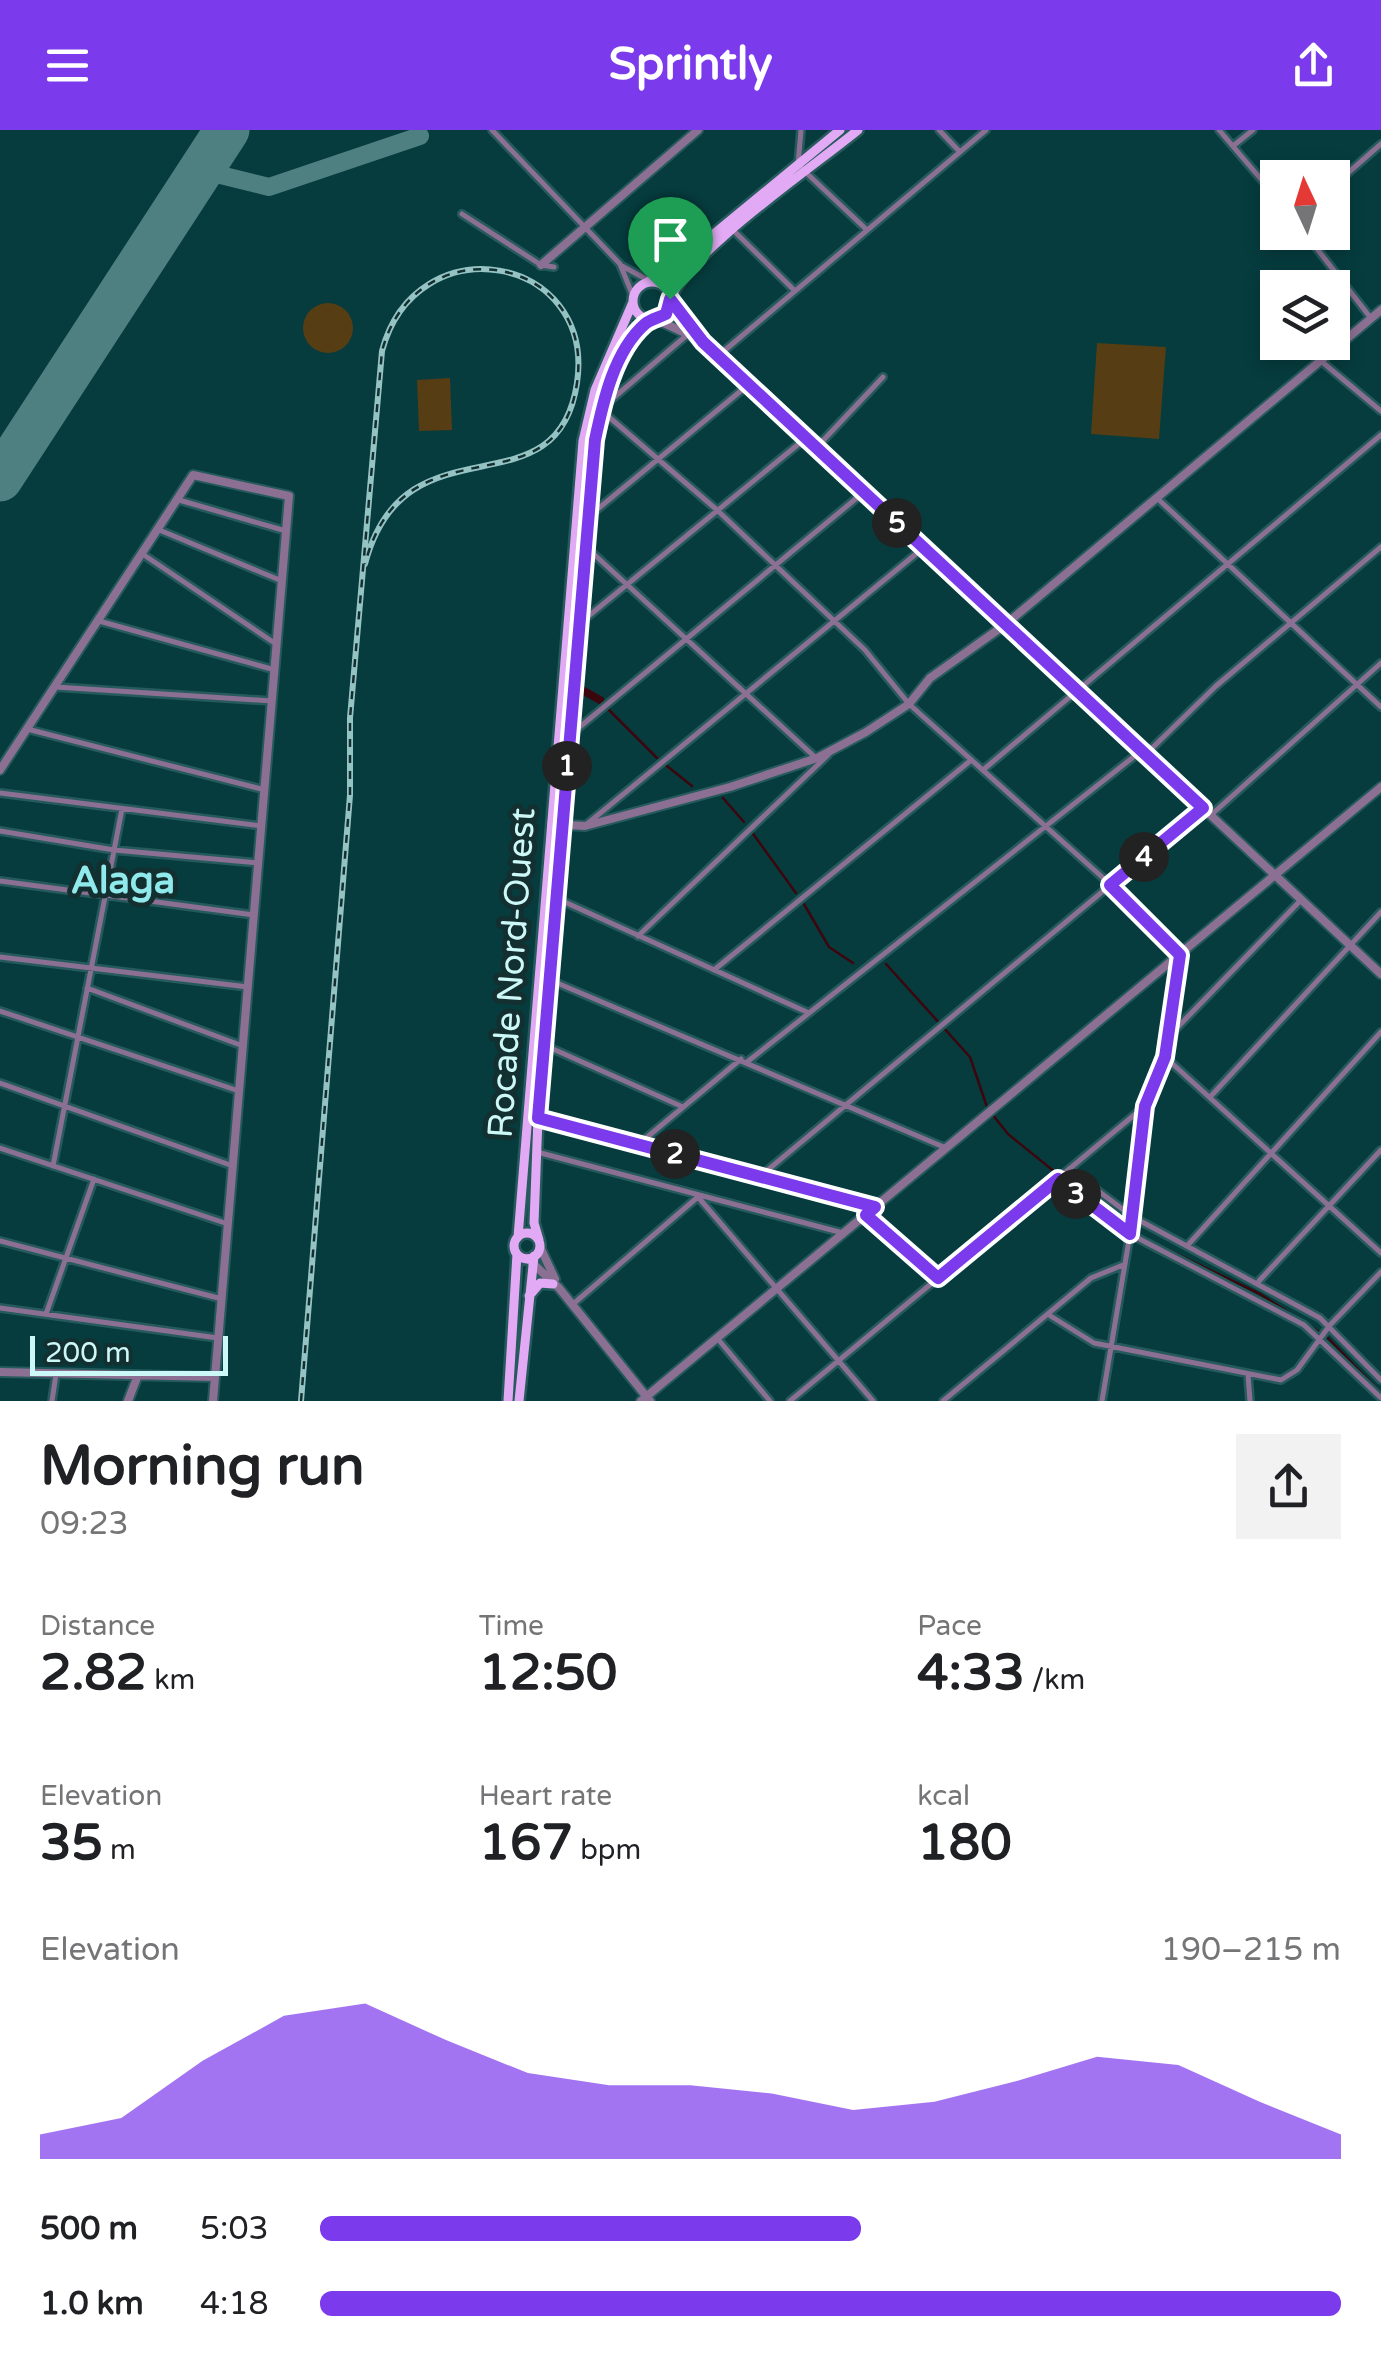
<!DOCTYPE html>
<html lang="en">
<head>
<meta charset="utf-8">
<style>
	:root { --surface:#fff; --page:#f2f2f2; --text:#202124; --muted:#757577; --accent:#7c3aed }
	body { margin:0; font-family:"Varela Round",sans-serif; background:var(--page); color:var(--text); height:100vh; display:flex; flex-direction:column; font-size:38px; white-space:nowrap }
	* { box-sizing:border-box; margin:0 }
	p { font-size:32px; color:var(--muted) }
	.icon { flex:none; width:55px; height:55px; fill:none; stroke:currentColor; stroke-width:2; stroke-linecap:round; stroke-linejoin:round }
	.map { position:relative; height:1271px; overflow:hidden }
	.drawer { display:flex; flex-direction:column; background:var(--surface); flex:1 }
	.drawer>* { flex:none }
	.needle { width:65px; rotate:356deg }
	.fabs { position:absolute; left:1260px; top:30px; display:grid; gap:20px }
	.fabs a { display:grid; place-items:center; width:90px; height:90px; border-radius:0px; background:var(--surface); box-shadow:0 5px 15px #0003; font-size:50px }
	.scale { position:absolute; left:30px; bottom:25px; width:198px; box-sizing:border-box; padding-left:10px; border:5px solid #cdf8f8; border-top:0; font-size:28px; line-height:35px; white-space:nowrap; color:#cdf8f8; -webkit-text-stroke:8px #132f30; paint-order:stroke }
	.pin { position:absolute; display:grid; place-items:center; width:85px; height:85px; color:#fff; margin:-102px -42px; border-radius:50% 50% 50% 0; rotate:-45deg; box-shadow:0 0 10px #0007 }
	.pin .icon { rotate:45deg }
	.km { position:absolute; width:50px; height:50px; margin:-25px; border-radius:50%; background:#222; color:#fff; font-size:28px; line-height:50px; text-align:center }
	.round { display:grid; place-items:center; flex:none; width:105px; height:105px; border-radius:0px; background:var(--page) }
	.head { display:flex; align-items:center; justify-content:space-between; height:170px; padding:0 40px }
	h1 { font-size:55px; font-weight:800; line-height:75px }
	.figures { display:grid; grid-template-columns:repeat(3,1fr); gap:15px; height:170px; padding:10px 40px }
	.figures div { display:grid; align-content:center }
	.figures b { font-size:50px; font-weight:800 }
	.figures small { font-size:28px; font-weight:400 }
	.figures p { font-size:28px }
	.chart { height:280px; padding:20px 40px }
	.chart p { display:flex; justify-content:space-between }
	.chart svg { width:100%; height:180px; margin-top:10px; fill:var(--accent); opacity:.7 }
	ul { padding:0 40px; list-style:none; font-size:32px }
	li { display:grid; grid-template-columns:160px 120px 1fr; align-items:center; height:75px }
	li i { height:25px; border-radius:12px; background:var(--accent) }
	header { display:flex; justify-content:space-between; align-items:center; height:130px; padding:0 40px; background:var(--accent); color:#fff; font-size:45px; font-weight:800 }
	.map>svg:first-child { display:block }
	.green { fill:#563d13 }
	.lines { fill:none; stroke-linecap:round; stroke-linejoin:round }
	.stream { stroke:#3c060e; stroke-width:2.5 }
	.canal { stroke:#3c060e; stroke-width:8 }
	.taxiway { stroke:#4e8081; stroke-width:18 }
	.runway { stroke:#4e8081; stroke-width:45 }
	.minor-casing { stroke:#265a5c; stroke-width:10 }
	.tertiary-casing { stroke:#265a5c; stroke-width:12 }
	.primary-casing { stroke:#265a5c; stroke-width:14 }
	.minor { stroke:#8b7094; stroke-width:5 }
	.tertiary { stroke:#8b7094; stroke-width:8 }
	.primary { stroke:#e2aaf4; stroke-width:9 }
	.rail-casing { stroke:#95c3c4; stroke-width:6 }
	.rail { stroke:#132f30; stroke-width:2.5; stroke-dasharray:8; stroke-linecap:butt }
	.route-casing { stroke:#fff; stroke-width:20 }
	.route { stroke:#7c3aed; stroke-width:12 }
	.labels { text-anchor:middle; dominant-baseline:central; stroke-width:10; stroke-linejoin:round; paint-order:stroke }
	.street-label { font-size:35px; fill:#cdf8f8; stroke:#132f30 }
	.neighbourhood-label { font-size:38px; font-weight:bold; fill:#90eaec; stroke:#132f30 }
</style>
</head>
<body>
<header><svg class="icon" aria-label="menu" viewBox="0 0 24 24"><path d="M4 6h16M4 12h16M4 18h16"/></svg>Sprintly<svg class="icon" aria-label="share" viewBox="0 0 24 24"><path d="M12 15V3M7 8l5-5 5 5M5 13v7h14v-7"/></svg></header>
<div class="map">
<svg width="1381" height="1271" viewBox="0 0 1381 1271">
	<rect width="100%" height="100%" fill="#063c3e"/>
	<path class="green" d="M303 198a25 25 0 1 1 50 0a25 25 0 1 1-50 0Z
		M1097 213 1166 217 1159 309 1091 304Z
		M450 248 452 300 419 301 417 250Z"/>
	<g class="lines">
		<path class="stream" d="M608 579 657 628
			M667 636 692 656
			M723 668 744 692
			M751 701 796 763
			M804 774 829 817 853 833
			M886 834 970 927 987 977
			M992 984 1008 1004 1098 1077
			M1137 1105 1260 1164 1327 1207 1381 1263"/>
		<path class="canal" d="M582 560 600 570"/>
		<path class="taxiway" d="M200 40 269 57 420 6"/>
		<path class="runway" d="M0 349 227 0"/>
		<defs>
			<path id="minor" d="M492 0 620 134 633 166
				M801 0 798 35 867 100
				M939 0 960 22
				M1219 0 1278 69
				M1233 16 1253 0
				M1332 57 1381 14
				M462 84 541 135 554 137
				M734 101 795 161
				M1304 102 1370 187
				M622 136 648 150
				M718 226 986 0
				M1321 231 1381 281
				M604 276 687 205
				M602 281 717 380 865 520 909 574 1111 755 1180 825 1165 927 1145 976 790 1271
				M816 318 883 247
				M1158 369 1381 577
				M179 370 286 401
				M588 387 748 255
				M157 399 282 451
				M586 417 816 628
				M141 423 276 514
				M99 491 275 540
				M580 493 806 308
				M56 557 272 571
				M27 599 265 660
				M570 605 864 362
				M1145 625 1216 556 1381 417
				M983 640 1381 305
				M0 663 262 696
				M1211 685 1381 533
				M587 694 922 419
				M0 701 114 720 258 733
				M0 751 254 785
				M558 769 809 883
				M638 806 828 625
				M0 827 248 857
				M714 840 970 631
				M550 850 946 1018
				M87 858 243 916
				M0 881 239 961
				M1170 905 1301 770
				M544 915 683 977
				M1165 927 1381 1123
				M747 932 1141 621
				M0 953 233 1036
				M1211 966 1381 782
				M538 988 874 1076
				M640 1013 741 929
				M0 1018 228 1094
				M537 1022 843 1103
				M53 1036 122 679
				M1069 1039 1133 1087 1320 1188 1381 1250
				M758 1048 1203 678
				M1057 1049 1130 1104 1304 1195 1381 1268
				M698 1067 873 1271
				M866 1085 937 1148
				M0 1111 222 1169
				M1187 1116 1381 902
				M1259 1151 1381 1020
				M572 1175 699 1066
				M0 1178 218 1208
				M46 1184 94 1049
				M1049 1185 1094 1213 1281 1250 1297 1240 1330 1195 1381 1142
				M717 1208 770 1271
				M1248 1245 1250 1271
				M52 1271 56 1244
				M943 1271 1091 1148 1123 1135
				M1102 1271 1130 1104 1145 978"/>
			<path id="tertiary" d="M541 135 698 0
				M671 169 703 212 1381 844
				M655 189 696 208
				M0 640 193 345 289 366 213 1271
				M551 694 585 696 730 657 817 628 866 602 909 574 930 548 1006 494 1381 180
				M540 1117 555 1149
				M527 1128 559 1158 650 1271
				M0 1242 215 1247
				M128 1271 138 1245
				M641 1271 1381 657"/>
			<path id="primary" d="M633 171a19 19 0 1 1 38 0a19 19 0 1 1-38 0Z
				M646 153 681 131 840 0
				M671 169C684 125 817 34 858 0
				M514 1116a13 13 0 1 1 26 0a13 13 0 1 1-26 0Z
				M518 1107 583 311 595 260 633 172
				M539 1110 534 1093 538 988 591 343C598 290 608 226 651 190
				M529 1166 540 1153 553 1154
				M508 1271 517 1124
				M519 1271 534 1126"/>
		</defs>
		<use href="#minor" class="minor-casing"/>
		<use href="#tertiary" class="tertiary-casing"/>
		<use href="#primary" class="primary-casing"/>
		<use href="#minor" class="minor"/>
		<use href="#tertiary" class="tertiary"/>
		<use href="#primary" class="primary"/>
		<defs>
			<path id="rail" d="M301 1271 350 665V588L382 221C416 93 596 124 577 253 557 388 405 282 365 434"/>
		</defs>
		<use href="#rail" class="rail-casing"/>
		<use href="#rail" class="rail"/>
	</g>
	<g class="lines">
		<defs>
			<path id="route" d="M670 169 703 212 1203 678 1110 755 1180 825 1165 927 1145 976 1130 1104 1058 1049 938 1148 866 1085 875 1077 538 988 595 310C603 272 614 221 645 194 651 189 658 188 666 184Z"/>
		</defs>
		<use href="#route" class="route-casing"/>
		<use href="#route" class="route"/>
	</g>
	<g class="labels">
		<g class="street-label">
			<text transform="translate(512 843) rotate(-86)">Rocade Nord-Ouest</text>
		</g>
		<g class="neighbourhood-label">
			<text x="123" y="751">Alaga</text>
		</g>
	</g>
</svg>
<div class="fabs">
<a><svg class="needle" viewBox="-14 -14 28 28"><path d="M0-13l5 13h-10z" fill="#e53935"/><path d="M0 13l5-13h-10z" fill="#757577"/></svg></a>
<a><svg class="icon" aria-label="layers" viewBox="0 0 24 24"><path d="M12 4l9 5-9 5-9-5zM3 14l9 5 9-5"/></svg></a>
</div>
<div class="scale">200 m</div>
<div class="pin" style="left:670px;top:169px;background:#1e9e55"><svg class="icon" aria-label="arrive" viewBox="0 0 24 24"><path d="M6 21V4h12l-3 4 3 4H6"/></svg></div>
<b class="km" style="left:567px;top:636px">1</b>
<b class="km" style="left:675px;top:1024px">2</b>
<b class="km" style="left:1076px;top:1064px">3</b>
<b class="km" style="left:1144px;top:727px">4</b>
<b class="km" style="left:897px;top:393px">5</b>
</div>
<section class="drawer">
<div class="head"><div><h1>Morning run</h1><p>09:23</p></div><a class="round"><svg class="icon" aria-label="share" viewBox="0 0 24 24"><path d="M12 15V3M7 8l5-5 5 5M5 13v7h14v-7"/></svg></a></div>
<div class="figures">
<div><p>Distance</p><b>2.82<small> km</small></b></div>
<div><p>Time</p><b>12:50</b></div>
<div><p>Pace</p><b>4:33<small> /km</small></b></div>
</div>
<div class="figures">
<div><p>Elevation</p><b>35<small> m</small></b></div>
<div><p>Heart rate</p><b>167<small> bpm</small></b></div>
<div><p>kcal</p><b>180</b></div>
</div>
<div class="chart"><p><span>Elevation</span>190–215 m</p>
<svg viewBox="0 0 160 44" preserveAspectRatio="none"><path d="M0 44V38L10 34L20 20L30 9L40 6L50 15L60 23L70 26L80 26L90 28L100 32L110 30L120 25L130 19L140 21L150 30L160 38V44z"/></svg>
</div>
<ul>
<li><b>500 m</b>5:03<i style="width:53%"></i></li>
<li><b>1.0 km</b>4:18<i style="width:100%"></i></li>
</ul>
</section>
</body>
</html>
